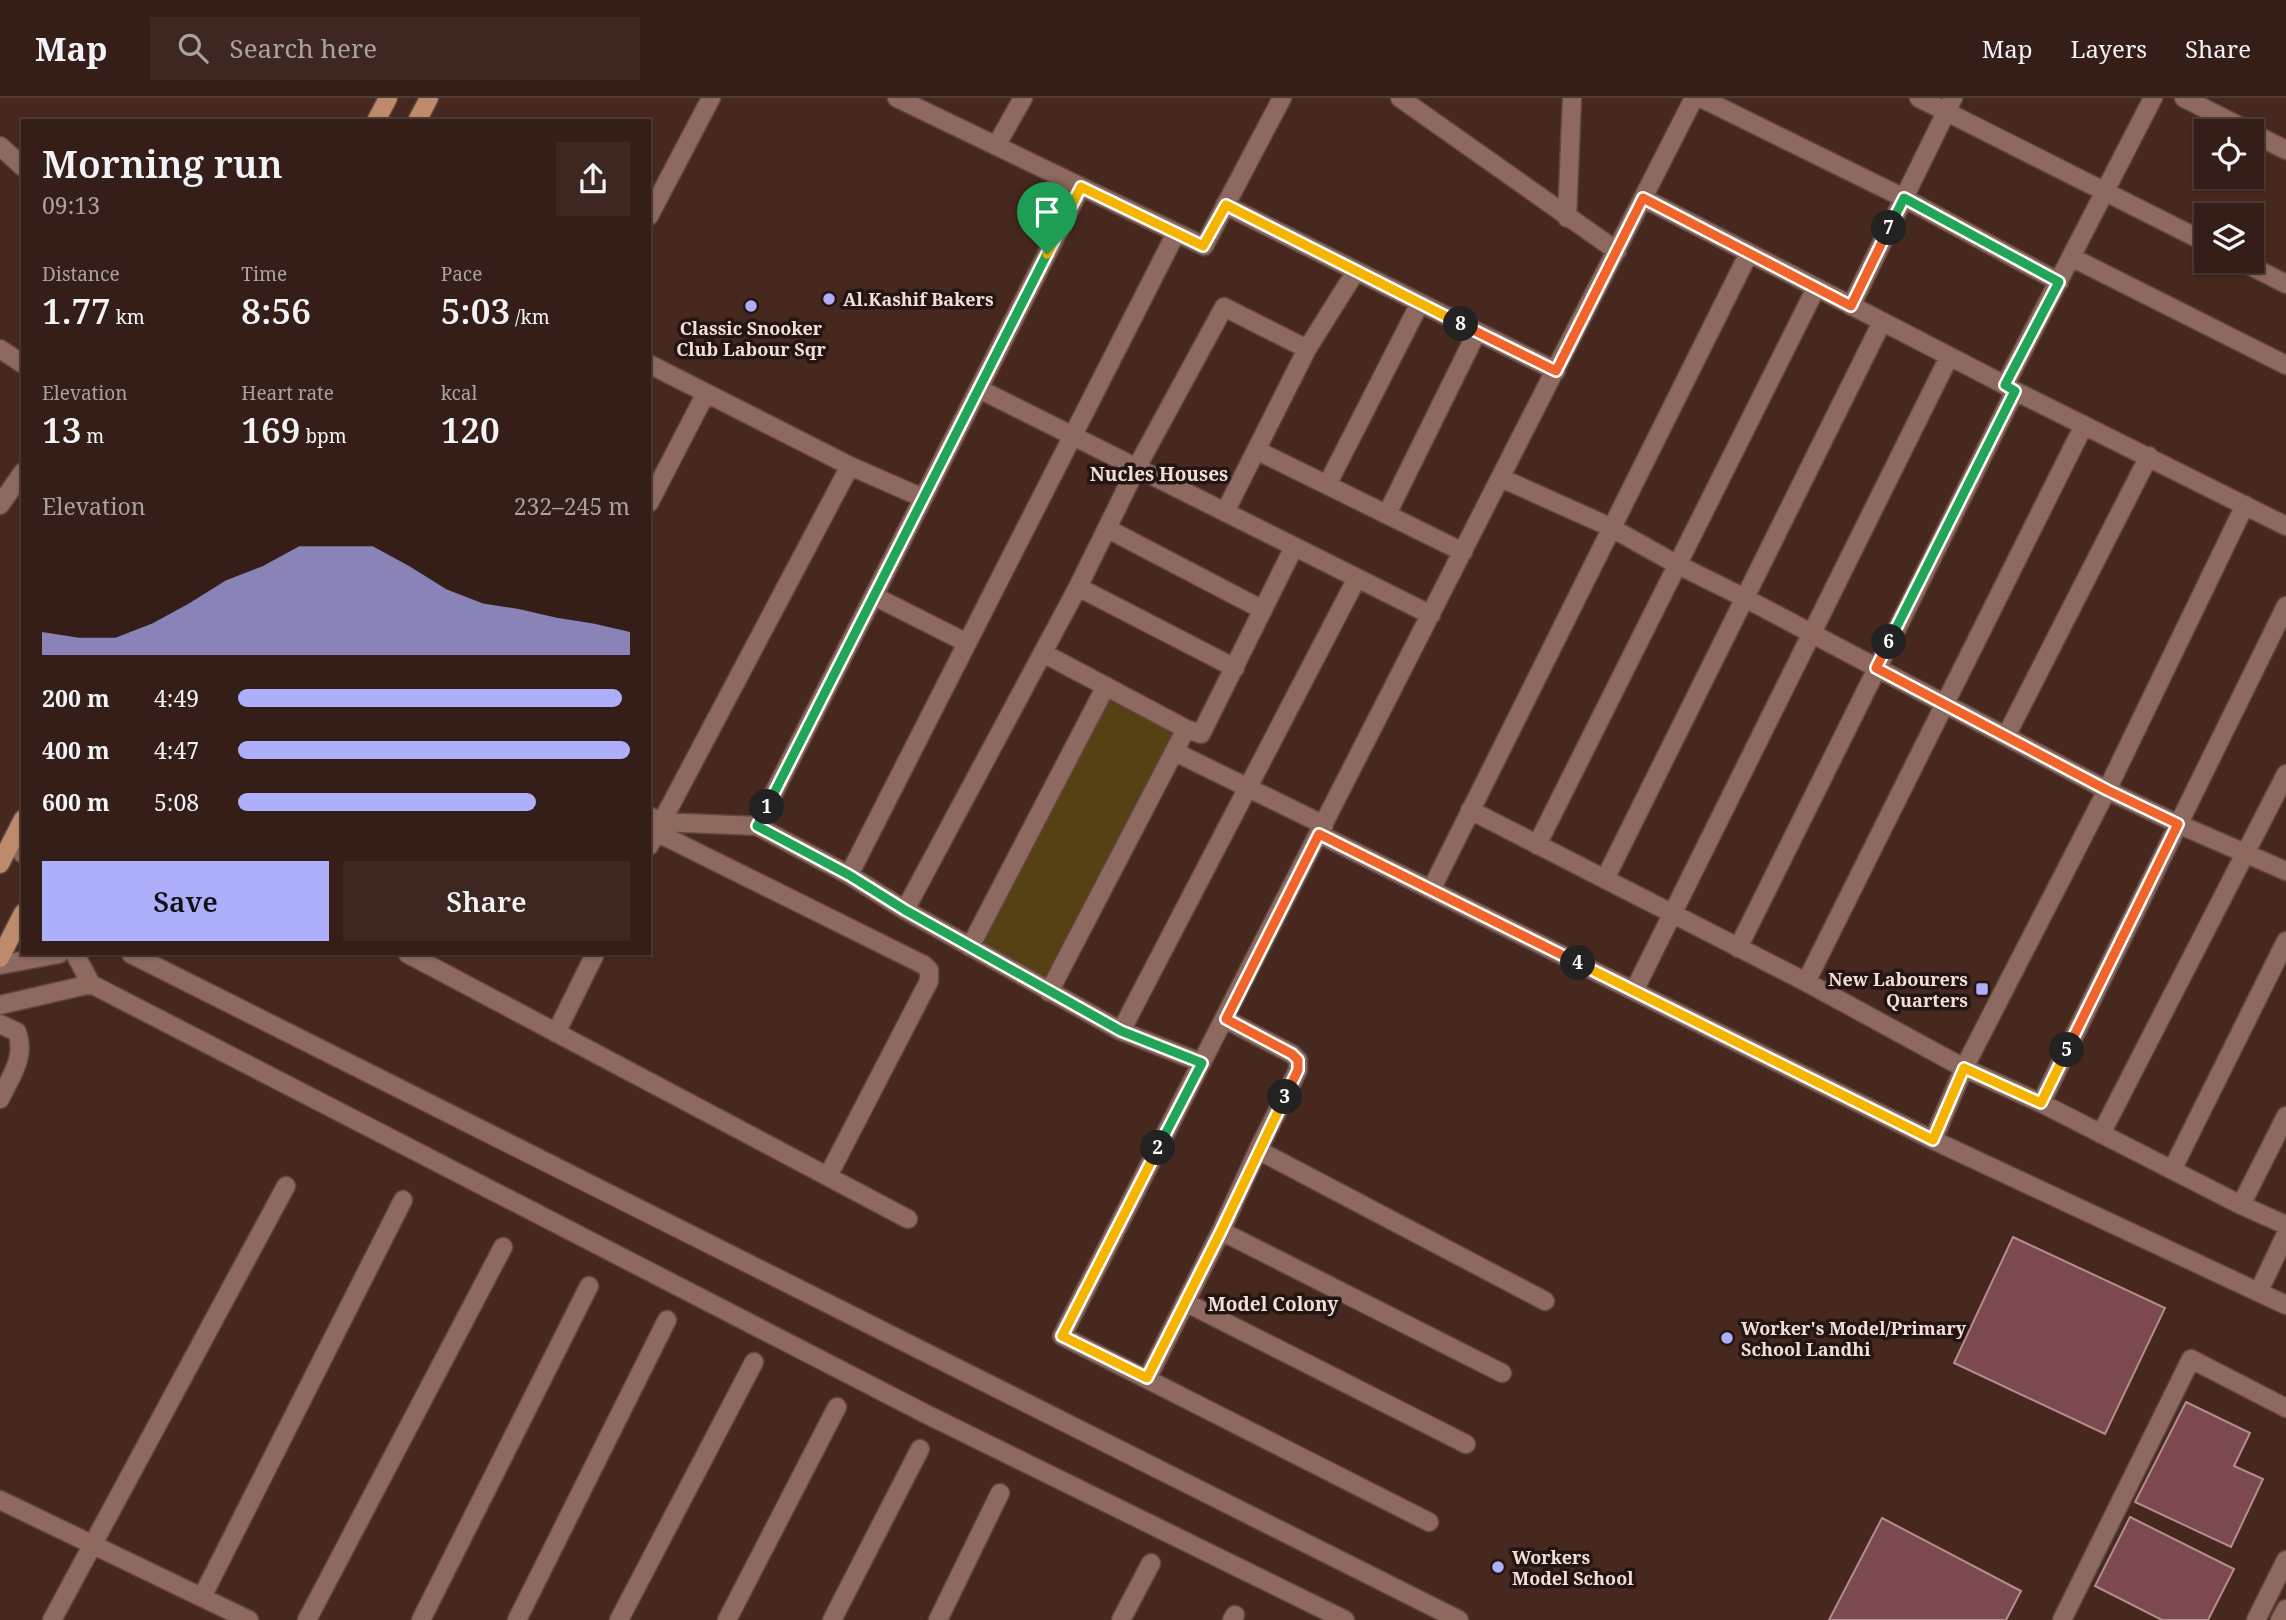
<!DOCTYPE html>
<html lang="en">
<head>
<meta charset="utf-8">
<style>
	:root { --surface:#351e17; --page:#3d2720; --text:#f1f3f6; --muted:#aaa2a1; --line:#4f3c36; --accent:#adaffb }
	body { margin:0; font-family:"Noto Serif",serif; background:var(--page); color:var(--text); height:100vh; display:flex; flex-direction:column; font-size:26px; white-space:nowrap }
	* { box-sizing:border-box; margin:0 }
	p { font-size:23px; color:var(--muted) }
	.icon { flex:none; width:38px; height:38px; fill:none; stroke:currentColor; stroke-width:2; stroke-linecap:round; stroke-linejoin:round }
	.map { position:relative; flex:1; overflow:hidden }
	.panel { position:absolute; left:21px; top:21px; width:630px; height:836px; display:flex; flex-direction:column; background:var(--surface); border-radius:0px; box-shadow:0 2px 5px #0004,0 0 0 2px var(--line) }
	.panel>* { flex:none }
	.controls { position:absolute; left:2194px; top:21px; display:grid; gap:14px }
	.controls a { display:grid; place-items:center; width:70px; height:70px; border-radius:0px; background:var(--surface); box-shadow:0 2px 5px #0004,0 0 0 2px var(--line); font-size:35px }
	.pin { position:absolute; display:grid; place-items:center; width:60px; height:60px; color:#fff; margin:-72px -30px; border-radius:50% 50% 50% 0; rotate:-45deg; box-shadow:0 0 7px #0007 }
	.pin .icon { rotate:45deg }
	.km { position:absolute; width:35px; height:35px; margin:-18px; border-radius:50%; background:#222; color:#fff; font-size:19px; line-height:35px; text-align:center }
	.round { display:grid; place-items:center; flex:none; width:74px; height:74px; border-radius:0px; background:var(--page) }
	.summary { display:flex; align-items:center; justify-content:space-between; height:119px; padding:0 21px }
	h1 { font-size:38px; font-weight:600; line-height:52px }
	.stats { display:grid; grid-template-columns:repeat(3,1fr); gap:10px; height:119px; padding:7px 21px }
	.stats div { display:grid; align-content:center }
	.stats b { font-size:35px; font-weight:600 }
	.stats small { font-size:19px; font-weight:400 }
	.stats p { font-size:19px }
	.chart { height:196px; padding:14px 21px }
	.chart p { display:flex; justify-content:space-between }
	.chart svg { width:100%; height:126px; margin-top:7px; fill:var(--accent); opacity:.7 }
	.button { display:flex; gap:14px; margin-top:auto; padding:14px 21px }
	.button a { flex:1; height:80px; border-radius:0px; background:var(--accent); color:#111; font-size:28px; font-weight:600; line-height:80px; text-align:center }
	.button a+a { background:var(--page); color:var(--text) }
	ul { padding:0 21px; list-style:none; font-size:23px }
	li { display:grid; grid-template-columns:112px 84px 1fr; align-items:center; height:52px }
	li i { height:18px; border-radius:9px; background:var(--accent) }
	header { display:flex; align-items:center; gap:42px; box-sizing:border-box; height:98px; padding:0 35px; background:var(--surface); border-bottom:2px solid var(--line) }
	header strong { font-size:33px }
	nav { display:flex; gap:38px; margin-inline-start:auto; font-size:24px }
	.search { width:490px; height:63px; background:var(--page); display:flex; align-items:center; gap:18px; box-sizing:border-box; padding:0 24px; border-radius:0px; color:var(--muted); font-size:26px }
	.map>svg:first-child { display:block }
	.green { fill:#564115 }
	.building { fill:#7b494e; stroke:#b58d90; stroke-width:2 }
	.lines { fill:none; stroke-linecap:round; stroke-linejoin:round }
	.minor-casing { stroke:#60463e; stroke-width:21 }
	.major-casing { stroke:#60463e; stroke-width:21 }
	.minor { stroke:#8d695f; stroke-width:18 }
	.major { stroke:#bd8b6c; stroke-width:18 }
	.split-1-casing { stroke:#fff; stroke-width:14 }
	.split-2-casing { stroke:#fff; stroke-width:14 }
	.split-3-casing { stroke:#fff; stroke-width:14 }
	.split-4-casing { stroke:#fff; stroke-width:14 }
	.split-5-casing { stroke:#fff; stroke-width:14 }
	.split-6-casing { stroke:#fff; stroke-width:14 }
	.split-7-casing { stroke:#fff; stroke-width:14 }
	.split-8-casing { stroke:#fff; stroke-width:14 }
	.split-9-casing { stroke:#fff; stroke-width:14 }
	.split-1 { stroke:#22a559; stroke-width:9 }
	.split-2 { stroke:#22a559; stroke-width:9 }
	.split-3 { stroke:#f5b400; stroke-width:9 }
	.split-4 { stroke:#f0652b; stroke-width:9 }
	.split-5 { stroke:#f5b400; stroke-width:9 }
	.split-6 { stroke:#f0652b; stroke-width:9 }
	.split-7 { stroke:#22a559; stroke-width:9 }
	.split-8 { stroke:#f0652b; stroke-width:9 }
	.split-9 { stroke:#f5b400; stroke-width:9 }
	.poi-dot { fill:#adaffb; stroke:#231511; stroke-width:2.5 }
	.labels { text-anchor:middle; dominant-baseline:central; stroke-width:7; stroke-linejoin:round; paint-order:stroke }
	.poi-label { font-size:18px; font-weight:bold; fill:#f3ded8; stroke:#231511; text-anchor:start }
	.neighbourhood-label { font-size:19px; font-weight:bold; fill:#f3ded8; stroke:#231511 }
</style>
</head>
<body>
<header>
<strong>Map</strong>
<div class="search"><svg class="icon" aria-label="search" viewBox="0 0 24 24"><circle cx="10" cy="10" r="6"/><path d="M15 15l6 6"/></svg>Search here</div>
<nav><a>Map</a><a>Layers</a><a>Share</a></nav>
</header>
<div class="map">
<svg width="2286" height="1522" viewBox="0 0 2286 1522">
	<rect width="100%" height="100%" fill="#47281f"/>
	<path class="green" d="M1108 597 1181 633 1045 883 982 848Z"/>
	<path class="building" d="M2013 1139 2165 1210 2105 1336 1954 1265Z
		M2186 1304 2250 1335 2234 1368 2263 1381 2231 1449 2135 1404Z
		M2130 1419 2234 1471 2208 1522H2162L2095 1488Z
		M1882 1420 2021 1493 2006 1522H1829Z"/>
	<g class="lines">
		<defs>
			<path id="minor" d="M897 0 1204 148 1282 0
				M1400 0 1617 153
				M1701 0 1904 100 2059 184
				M1919 0 2207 145
				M2184 0 2249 33
				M2252 35 2286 52
				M0 48 23 69
				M996 48 1023 0
				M1643 100 2005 287 2153 0
				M1225 107 1556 273
				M649 118 711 0
				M1567 120 1572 0
				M2071 159 2286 267
				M2241 163 2286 186
				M1851 208 1953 0
				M0 251 23 266
				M1307 251 1356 173
				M649 266 850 368 923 400
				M2007 289 2286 428
				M979 291 1431 517
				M1256 352 1463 454
				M1501 380 1610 429 1676 466 1745 500 2107 692 2178 726 2286 773
				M1327 387 1420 205
				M649 405 706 295
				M0 407 23 374
				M1387 416 1477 234
				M1108 431 1263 512
				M1078 489 1235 570
				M874 498 967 545
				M1043 555 1186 631 1049 894
				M1186 631 1201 636 1294 449
				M2006 638 2149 358
				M1175 654 1324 727
				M1470 712 1806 884 1964 970 2041 1005 2241 1107 2286 1127
				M649 718 661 724 757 728 849 777 905 812 1121 933 1202 965
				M757 728 1081 89
				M656 734 924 867 929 872V883L828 1078
				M1319 736 1933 1042 2286 1207
				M14 739 23 756
				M1537 747 1816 190
				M649 748 850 368
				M849 777 1176 135
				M1605 781 1882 224
				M1431 792 1749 155
				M905 812 1078 489 1137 369 1224 209 1307 251 1225 414
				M970 849 1106 588
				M1738 850 2015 293
				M75 856 91 886 926 1316 1345 1522
				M131 856 1459 1522
				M408 856 908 1121
				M0 867 59 856
				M1806 884 2084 327
				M1634 893 1949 259
				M0 907 91 886
				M1225 921 1292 956 1298 962V972L1258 1052
				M0 926 17 934C26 959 11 978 0 1001
				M1121 933 1357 480
				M556 935 595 856
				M2041 1005 2286 508
				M2101 1036 2286 676
				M1933 1042 1964 970 2107 692 2245 407
				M2172 1072 2286 843
				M2241 1107 2286 1018
				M1221 1133 1502 1275
				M2259 1193 2286 1136
				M1185 1204 1466 1346
				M1147 1281 1221 1133 1258 1052 1545 1203
				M0 1402 249 1522
				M1429 1424 1062 1238 1694 0
				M202 1499 403 1102
				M52 1522 286 1088
				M307 1522 503 1149
				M421 1522 589 1188
				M517 1522 667 1222
				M619 1522 754 1264
				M727 1522 837 1309
				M832 1522 920 1351
				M938 1522 1000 1395
				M1121 1522 1151 1465
				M1232 1522 1235 1517
				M2062 1522 2191 1261 2286 1310
				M2256 1522 2286 1462
				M2280 1522 2286 1511"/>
			<path id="major" d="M376 23 388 0
				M417 23 429 0
				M0 766 23 721
				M0 860 23 815"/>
		</defs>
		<use href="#minor" class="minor-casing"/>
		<use href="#major" class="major-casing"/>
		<use href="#minor" class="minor"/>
		<use href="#major" class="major"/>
	</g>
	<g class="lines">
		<defs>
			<path id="split-1" d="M767 709 1047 156"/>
			<path id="split-2" d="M767 709 757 728 849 777 905 812 1121 933 1202 965 1158 1050"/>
			<path id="split-3" d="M1158 1050 1062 1238 1147 1280 1221 1133 1285 999"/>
			<path id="split-4" d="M1285 999 1298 972V962L1292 956 1226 921 1319 736 1578 865"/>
			<path id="split-5" d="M1578 865 1933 1042 1964 970 2041 1005 2067 952"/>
			<path id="split-6" d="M1889 544 1876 570 2107 692 2178 726 2067 952"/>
			<path id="split-7" d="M1889 130 1904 100 2059 184 2005 287 2015 293 1889 544"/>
			<path id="split-8" d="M1461 226 1556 273 1643 100 1851 208 1889 130"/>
			<path id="split-9" d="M1047 156 1081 89 1203 148 1226 107 1461 226"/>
		</defs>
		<use href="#split-1" class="split-1-casing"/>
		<use href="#split-2" class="split-2-casing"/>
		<use href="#split-3" class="split-3-casing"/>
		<use href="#split-4" class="split-4-casing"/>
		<use href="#split-5" class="split-5-casing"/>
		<use href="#split-6" class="split-6-casing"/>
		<use href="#split-7" class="split-7-casing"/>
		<use href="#split-8" class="split-8-casing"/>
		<use href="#split-9" class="split-9-casing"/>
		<use href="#split-1" class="split-1"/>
		<use href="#split-2" class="split-2"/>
		<use href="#split-3" class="split-3"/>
		<use href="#split-4" class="split-4"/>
		<use href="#split-5" class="split-5"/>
		<use href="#split-6" class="split-6"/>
		<use href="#split-7" class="split-7"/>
		<use href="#split-8" class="split-8"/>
		<use href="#split-9" class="split-9"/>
	</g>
	<g class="poi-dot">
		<circle cx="829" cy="201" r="7"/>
		<circle cx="751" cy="208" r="7"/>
		<rect x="1975" y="884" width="14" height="14" rx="3.5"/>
		<circle cx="1727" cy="1240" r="7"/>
		<circle cx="1498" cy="1469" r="7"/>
	</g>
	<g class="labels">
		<g class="poi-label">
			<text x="843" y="201">Al.Kashif Bakers</text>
			<text x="751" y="230" text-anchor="middle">Classic Snooker<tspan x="751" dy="21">Club Labour Sqr</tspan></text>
			<text x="1968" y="881" text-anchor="end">New Labourers<tspan x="1968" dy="21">Quarters</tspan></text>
			<text x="1741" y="1230">Worker's Model/Primary<tspan x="1741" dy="21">School Landhi</tspan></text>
			<text x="1512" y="1459">Workers<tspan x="1512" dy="21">Model School</tspan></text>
		</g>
		<g class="neighbourhood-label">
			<text x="1159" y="376">Nucles Houses</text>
			<text x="1273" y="1206">Model Colony</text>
		</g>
	</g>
</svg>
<div class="controls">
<a><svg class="icon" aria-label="locate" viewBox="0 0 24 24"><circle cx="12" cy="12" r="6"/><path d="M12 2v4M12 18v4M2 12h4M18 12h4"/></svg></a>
<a><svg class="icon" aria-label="layers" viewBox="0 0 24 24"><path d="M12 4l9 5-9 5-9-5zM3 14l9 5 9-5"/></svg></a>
</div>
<div class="pin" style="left:1047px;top:156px;background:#1e9e55"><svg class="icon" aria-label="arrive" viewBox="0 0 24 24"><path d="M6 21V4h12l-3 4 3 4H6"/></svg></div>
<b class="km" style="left:767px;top:709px">1</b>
<b class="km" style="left:1158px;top:1050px">2</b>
<b class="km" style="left:1285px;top:999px">3</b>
<b class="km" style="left:1578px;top:865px">4</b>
<b class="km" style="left:2067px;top:952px">5</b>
<b class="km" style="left:1889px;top:544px">6</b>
<b class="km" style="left:1889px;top:130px">7</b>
<b class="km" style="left:1461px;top:226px">8</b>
<section class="panel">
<div class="summary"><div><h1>Morning run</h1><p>09:13</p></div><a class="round"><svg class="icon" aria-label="share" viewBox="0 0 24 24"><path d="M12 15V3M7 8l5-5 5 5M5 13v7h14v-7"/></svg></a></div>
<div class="stats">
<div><p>Distance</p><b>1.77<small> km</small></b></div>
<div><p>Time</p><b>8:56</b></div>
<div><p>Pace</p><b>5:03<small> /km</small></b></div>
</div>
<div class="stats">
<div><p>Elevation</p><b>13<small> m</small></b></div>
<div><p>Heart rate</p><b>169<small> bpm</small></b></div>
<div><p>kcal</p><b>120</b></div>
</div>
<div class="chart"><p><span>Elevation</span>232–245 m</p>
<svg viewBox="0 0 160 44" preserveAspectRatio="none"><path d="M0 44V36L10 38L20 38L30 33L40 26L50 18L60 13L70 6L80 6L90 6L100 13L110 21L120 26L130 28L140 31L150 33L160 36V44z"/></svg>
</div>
<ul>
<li><b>200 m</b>4:49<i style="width:98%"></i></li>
<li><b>400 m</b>4:47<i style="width:100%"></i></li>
<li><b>600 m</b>5:08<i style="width:76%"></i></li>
</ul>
<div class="button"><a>Save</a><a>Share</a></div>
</section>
</div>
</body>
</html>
